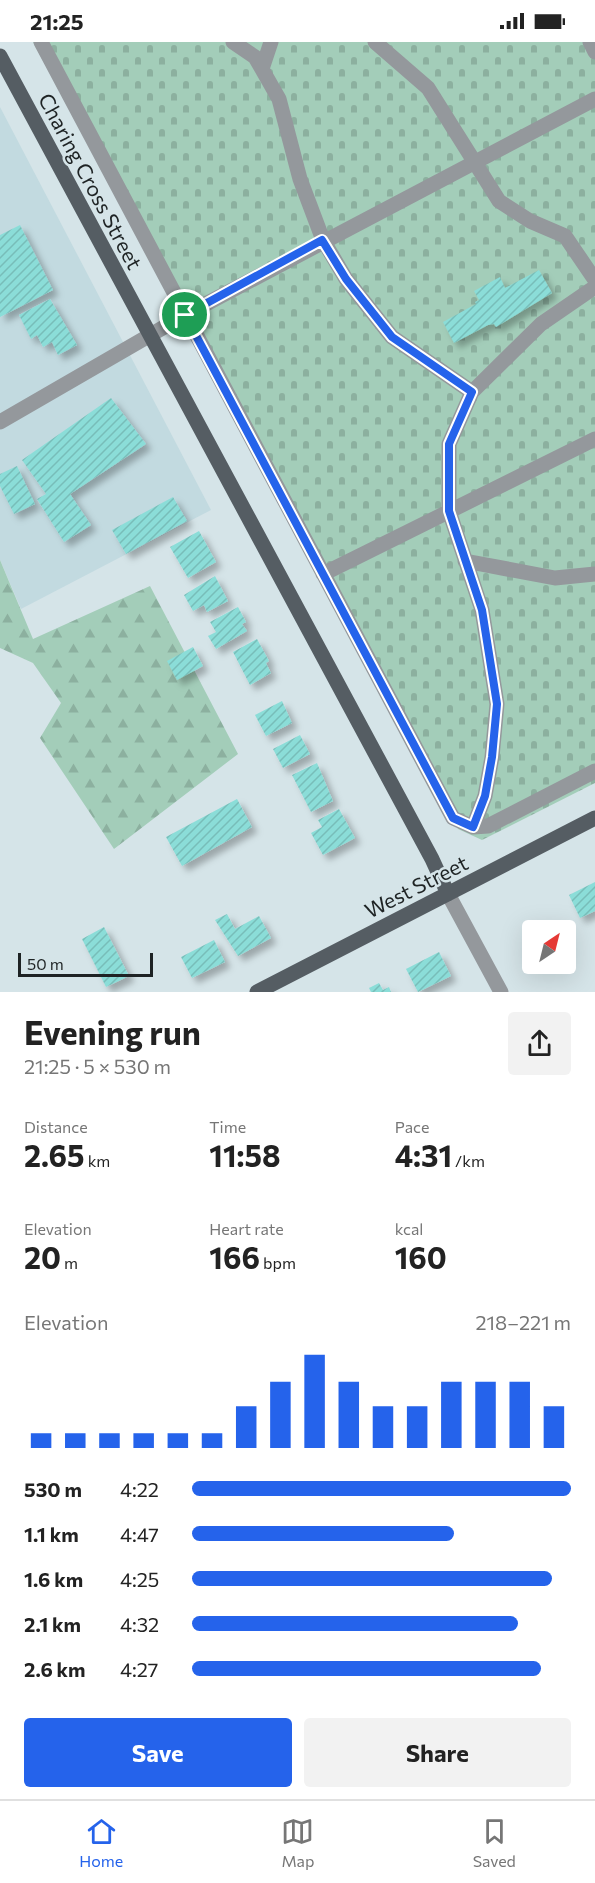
<!DOCTYPE html>
<html lang="en">
<head>
<meta charset="utf-8">
<style>
	:root { --surface:#fff; --page:#f2f2f2; --text:#222; --muted:#767676; --line:#e0e0e0; --accent:#2563eb }
	body { margin:0; font-family:Commissioner,sans-serif; background:var(--page); color:var(--text); height:100vh; display:flex; flex-direction:column; font-size:22px; white-space:nowrap }
	* { box-sizing:border-box; margin:0 }
	p { font-size:20px; color:var(--muted) }
	.icon { flex:none; width:33px; height:33px; fill:none; stroke:currentColor; stroke-width:2; stroke-linecap:round; stroke-linejoin:round }
	.map { position:relative; height:950px; overflow:hidden }
	.sheet { display:flex; flex-direction:column; background:var(--surface); flex:1 }
	.sheet>* { flex:none }
	.needle { width:39px; rotate:35deg }
	.tools { position:absolute; left:522px; top:878px; display:grid; gap:12px }
	.tools a { display:grid; place-items:center; width:54px; height:54px; border-radius:6px; background:var(--surface); box-shadow:0 6px 24px #0002; font-size:30px }
	.scale { position:absolute; left:18px; bottom:15px; width:135px; box-sizing:border-box; padding-left:6px; border:3px solid #1e2324; border-top:0; font-size:16px; line-height:21px; white-space:nowrap; color:#1e2324; -webkit-text-stroke:4px #d5e4e8; paint-order:stroke }
	.pin { position:absolute; display:grid; place-items:center; width:51px; height:51px; color:#fff; margin:-26px; border:3px solid #fff; border-radius:50%; box-shadow:0 2px 6px #0007 }
	.round { display:grid; place-items:center; flex:none; width:63px; height:63px; border-radius:6px; background:var(--page) }
	.overview { display:flex; align-items:center; justify-content:space-between; height:102px; padding:0 24px }
	h1 { font-size:33px; font-weight:700; line-height:45px }
	.metrics { display:grid; grid-template-columns:repeat(3,1fr); gap:9px; height:102px; padding:6px 24px }
	.metrics div { display:grid; align-content:center }
	.metrics b { font-size:30px; font-weight:700 }
	.metrics small { font-size:16px; font-weight:400 }
	.metrics p { font-size:16px }
	.chart { height:168px; padding:12px 24px }
	.chart p { display:flex; justify-content:space-between }
	.chart svg { width:100%; height:108px; margin-top:6px; stroke:var(--accent); stroke-width:6 }
	.cta { display:flex; gap:12px; margin-top:auto; padding:12px 24px }
	.cta a { flex:1; height:69px; border-radius:6px; background:var(--accent); color:#fff; font-size:24px; font-weight:700; line-height:69px; text-align:center }
	.cta a+a { background:var(--page); color:var(--text) }
	ul { padding:0 24px; list-style:none; font-size:20px }
	li { display:grid; grid-template-columns:96px 72px 1fr; align-items:center; height:45px }
	li i { height:15px; border-radius:8px; background:var(--accent) }
	.status { display:flex; justify-content:space-between; align-items:center; height:42px; padding:0 30px; background:var(--surface); direction:ltr }
	.status svg { height:16px; fill:currentColor }
	.tab-bar { display:flex; justify-content:space-around; align-items:center; height:84px; border-top:2px solid var(--line); background:var(--surface); font-size:16px; color:var(--muted) }
	.tab-bar a { display:grid; justify-items:center; gap:3px }
	.tab-bar .on { color:var(--accent) }
	.map>svg:first-child { display:block }
	.built { fill:#c2dae0 }
	.forest { fill:url(#forest-firs) }
	.cemetery { fill:url(#cemetery-stones) }
	.building { fill:url(#building-hatch); filter:url(#shadow) }
	.lines { fill:none; stroke-linecap:round; stroke-linejoin:round }
	.minor { stroke:#94989c; stroke-width:15 }
	.major { stroke:#555d63; stroke-width:15 }
	.route-casing { stroke:#fff; stroke-width:12 }
	.route { stroke:#2563eb; stroke-width:8 }
	.labels { text-anchor:middle; dominant-baseline:central; stroke-width:5; stroke-linejoin:round; paint-order:stroke }
	.street-label { font-size:21px; fill:#1e2324; stroke:#d5e4e8 }
</style>
</head>
<body>
<div class="status"><b>21:25</b><svg viewBox="0 0 49 12"><path d="M0 12V9h3v3zM5 12V6h3v6zM10 12V3h3v9zM15 12V0h3v12zM26 1h20v11H26zM47 4h2v5h-2z"/></svg></div>
<div class="map">
<svg width="595" height="950" viewBox="0 0 595 950">
	<defs>
		<pattern id="forest-firs" width="22" height="20" patternUnits="userSpaceOnUse" patternTransform="scale(1.5)"><rect width="22" height="20" fill="#a3cdb9"/><path d="M5 1l3.5 6h-7zM16 11l3.5 6h-7z" fill="#8cb09f"/></pattern>
		<pattern id="cemetery-stones" width="16" height="16" patternUnits="userSpaceOnUse" patternTransform="scale(1.5)"><rect width="16" height="16" fill="#a3cdb9"/><path d="M2 7V4a2 2 0 0 1 4 0v3zM10 15v-3a2 2 0 0 1 4 0v3z" fill="#8cb09f"/></pattern>
		<pattern id="building-hatch" width="6" height="6" patternUnits="userSpaceOnUse" patternTransform="scale(1.5)"><rect width="6" height="6" fill="#8bddd8"/><path d="M-1 1l2-2M0 6l6-6M5 7l2-2" fill="none" stroke="#78bdb9"/></pattern>
		<filter id="shadow"><feDropShadow dx="5.5" dy="5.5" stdDeviation="3" flood-color="#0004"/></filter>
	</defs>
	<rect width="100%" height="100%" fill="#d5e4e8"/>
	<path class="built" d="M0 65 211 468 21 567 0 518Z"/>
	<path class="forest" d="M0 518 33 597 150 544 238 712 114 807 40 696 61 661 33 621 0 606Z"/>
	<path class="cemetery" d="M33 0H595V741L482 798 458 787Z"/>
	<path class="building" d="M20 183 53 248 0 275V193Z
		M539 228 552 251 496 285 494 282 488 283 454 301 443 280 476 262 475 260 479 258 474 249 500 235 505 246Z
		M50 257 77 303 58 313 52 300 43 305 37 293 31 297 19 273Z
		M111 356 146 402 70 452 91 483 64 500 37 457 46 452 22 418Z
		M17 424 35 462 14 472 0 444V432Z
		M173 455 187 479 126 512 112 488Z
		M199 489 216 520 188 536 170 505Z
		M215 534 228 559 207 570 204 563 193 569 184 553Z
		M238 565 246 580 242 582 247 589 216 607 208 594 216 590 210 580Z
		M257 597 269 619 266 621 271 631 250 643 233 610Z
		M193 605 203 624 177 638 167 619Z
		M282 659 292 681 266 694 255 673Z
		M300 693 310 712 283 726 273 707Z
		M317 721 333 759 311 770 292 733Z
		M237 757 252 785 182 824 166 795Z
		M339 767 355 796 323 813 311 791 322 785 318 778Z
		M595 840V869L580 876 569 853Z
		M227 872 235 887 259 874 271 896 238 914 215 878Z
		M104 885 129 934 106 945 82 897Z
		M214 898 225 920 192 936 181 915Z
		M439 910 451 934 418 950 406 927Z
		M379 941 383 948 389 945 391 950H371L369 946Z"/>
	<g class="lines">
		<path class="minor" d="M41 0 453 776 473 785 488 784 595 729
			M233 0 255 15 279 57 300 137 323 198 346 237 392 295 472 350
			M375 0 428 46 499 159 530 179 565 194 595 238
			M590 0 595 10
			M262 27 271 0
			M0 380 185 273 595 57
			M465 519 555 536 595 532
			M323 532 595 397
			M473 785 485 754 492 715 497 662 482 568 449 469V402L472 350 541 282 595 245
			M448 852 501 950"/>
		<path class="major" d="M0 14 432 817 448 852
			M257 950 595 776"/>
	</g>
	<g class="lines">
		<defs>
			<path id="route" d="M322 198 346 237 392 295 472 350 449 402V469L482 568 497 662 492 715 485 754 473 785 453 776 185 273Z"/>
		</defs>
		<use href="#route" class="route-casing"/>
		<use href="#route" class="route"/>
	</g>
	<g class="labels">
		<g class="street-label">
			<text transform="translate(91 139) rotate(62)">Charing Cross Street</text>
			<text transform="translate(416 844) rotate(-27)">West Street</text>
		</g>
	</g>
</svg>
<div class="tools">
<a><svg class="needle" viewBox="-14 -14 28 28"><path d="M0-13l5 13h-10z" fill="#e53935"/><path d="M0 13l5-13h-10z" fill="#767676"/></svg></a>
</div>
<div class="scale">50 m</div>
<div class="pin" style="left:185px;top:273px;background:#1e9e55"><svg class="icon" aria-label="arrive" viewBox="0 0 24 24"><path d="M6 21V4h12l-3 4 3 4H6"/></svg></div>
</div>
<section class="sheet">
<div class="overview"><div><h1>Evening run</h1><p>21:25 · 5 × 530 m</p></div><a class="round"><svg class="icon" aria-label="share" viewBox="0 0 24 24"><path d="M12 15V3M7 8l5-5 5 5M5 13v7h14v-7"/></svg></a></div>
<div class="metrics">
<div><p>Distance</p><b>2.65<small> km</small></b></div>
<div><p>Time</p><b>11:58</b></div>
<div><p>Pace</p><b>4:31<small> /km</small></b></div>
</div>
<div class="metrics">
<div><p>Elevation</p><b>20<small> m</small></b></div>
<div><p>Heart rate</p><b>166<small> bpm</small></b></div>
<div><p>kcal</p><b>160</b></div>
</div>
<div class="chart"><p><span>Elevation</span>218–221 m</p>
<svg viewBox="0 0 160 44" preserveAspectRatio="none"><path d="M5 44V38M15 44V38M25 44V38M35 44V38M45 44V38M55 44V38M65 44V27M75 44V17M85 44V6M95 44V17M105 44V27M115 44V27M125 44V17M135 44V17M145 44V17M155 44V27"/></svg>
</div>
<ul>
<li><b>530 m</b>4:22<i style="width:100%"></i></li>
<li><b>1.1 km</b>4:47<i style="width:69%"></i></li>
<li><b>1.6 km</b>4:25<i style="width:95%"></i></li>
<li><b>2.1 km</b>4:32<i style="width:86%"></i></li>
<li><b>2.6 km</b>4:27<i style="width:92%"></i></li>
</ul>
<div class="cta"><a>Save</a><a>Share</a></div>
</section>
<nav class="tab-bar">
<a class="on"><svg class="icon" aria-label="home" viewBox="0 0 24 24"><path d="M3 11l9-7 9 7M6 9v11h12V9"/></svg>Home</a>
<a><svg class="icon" aria-label="map" viewBox="0 0 24 24"><path d="M3 6l6-2 6 2 6-2v14l-6 2-6-2-6 2zM9 4v14M15 6v14"/></svg>Map</a>
<a><svg class="icon" aria-label="saved" viewBox="0 0 24 24"><path d="M7 4h10v16l-5-4-5 4z"/></svg>Saved</a>
</nav>
</body>
</html>
